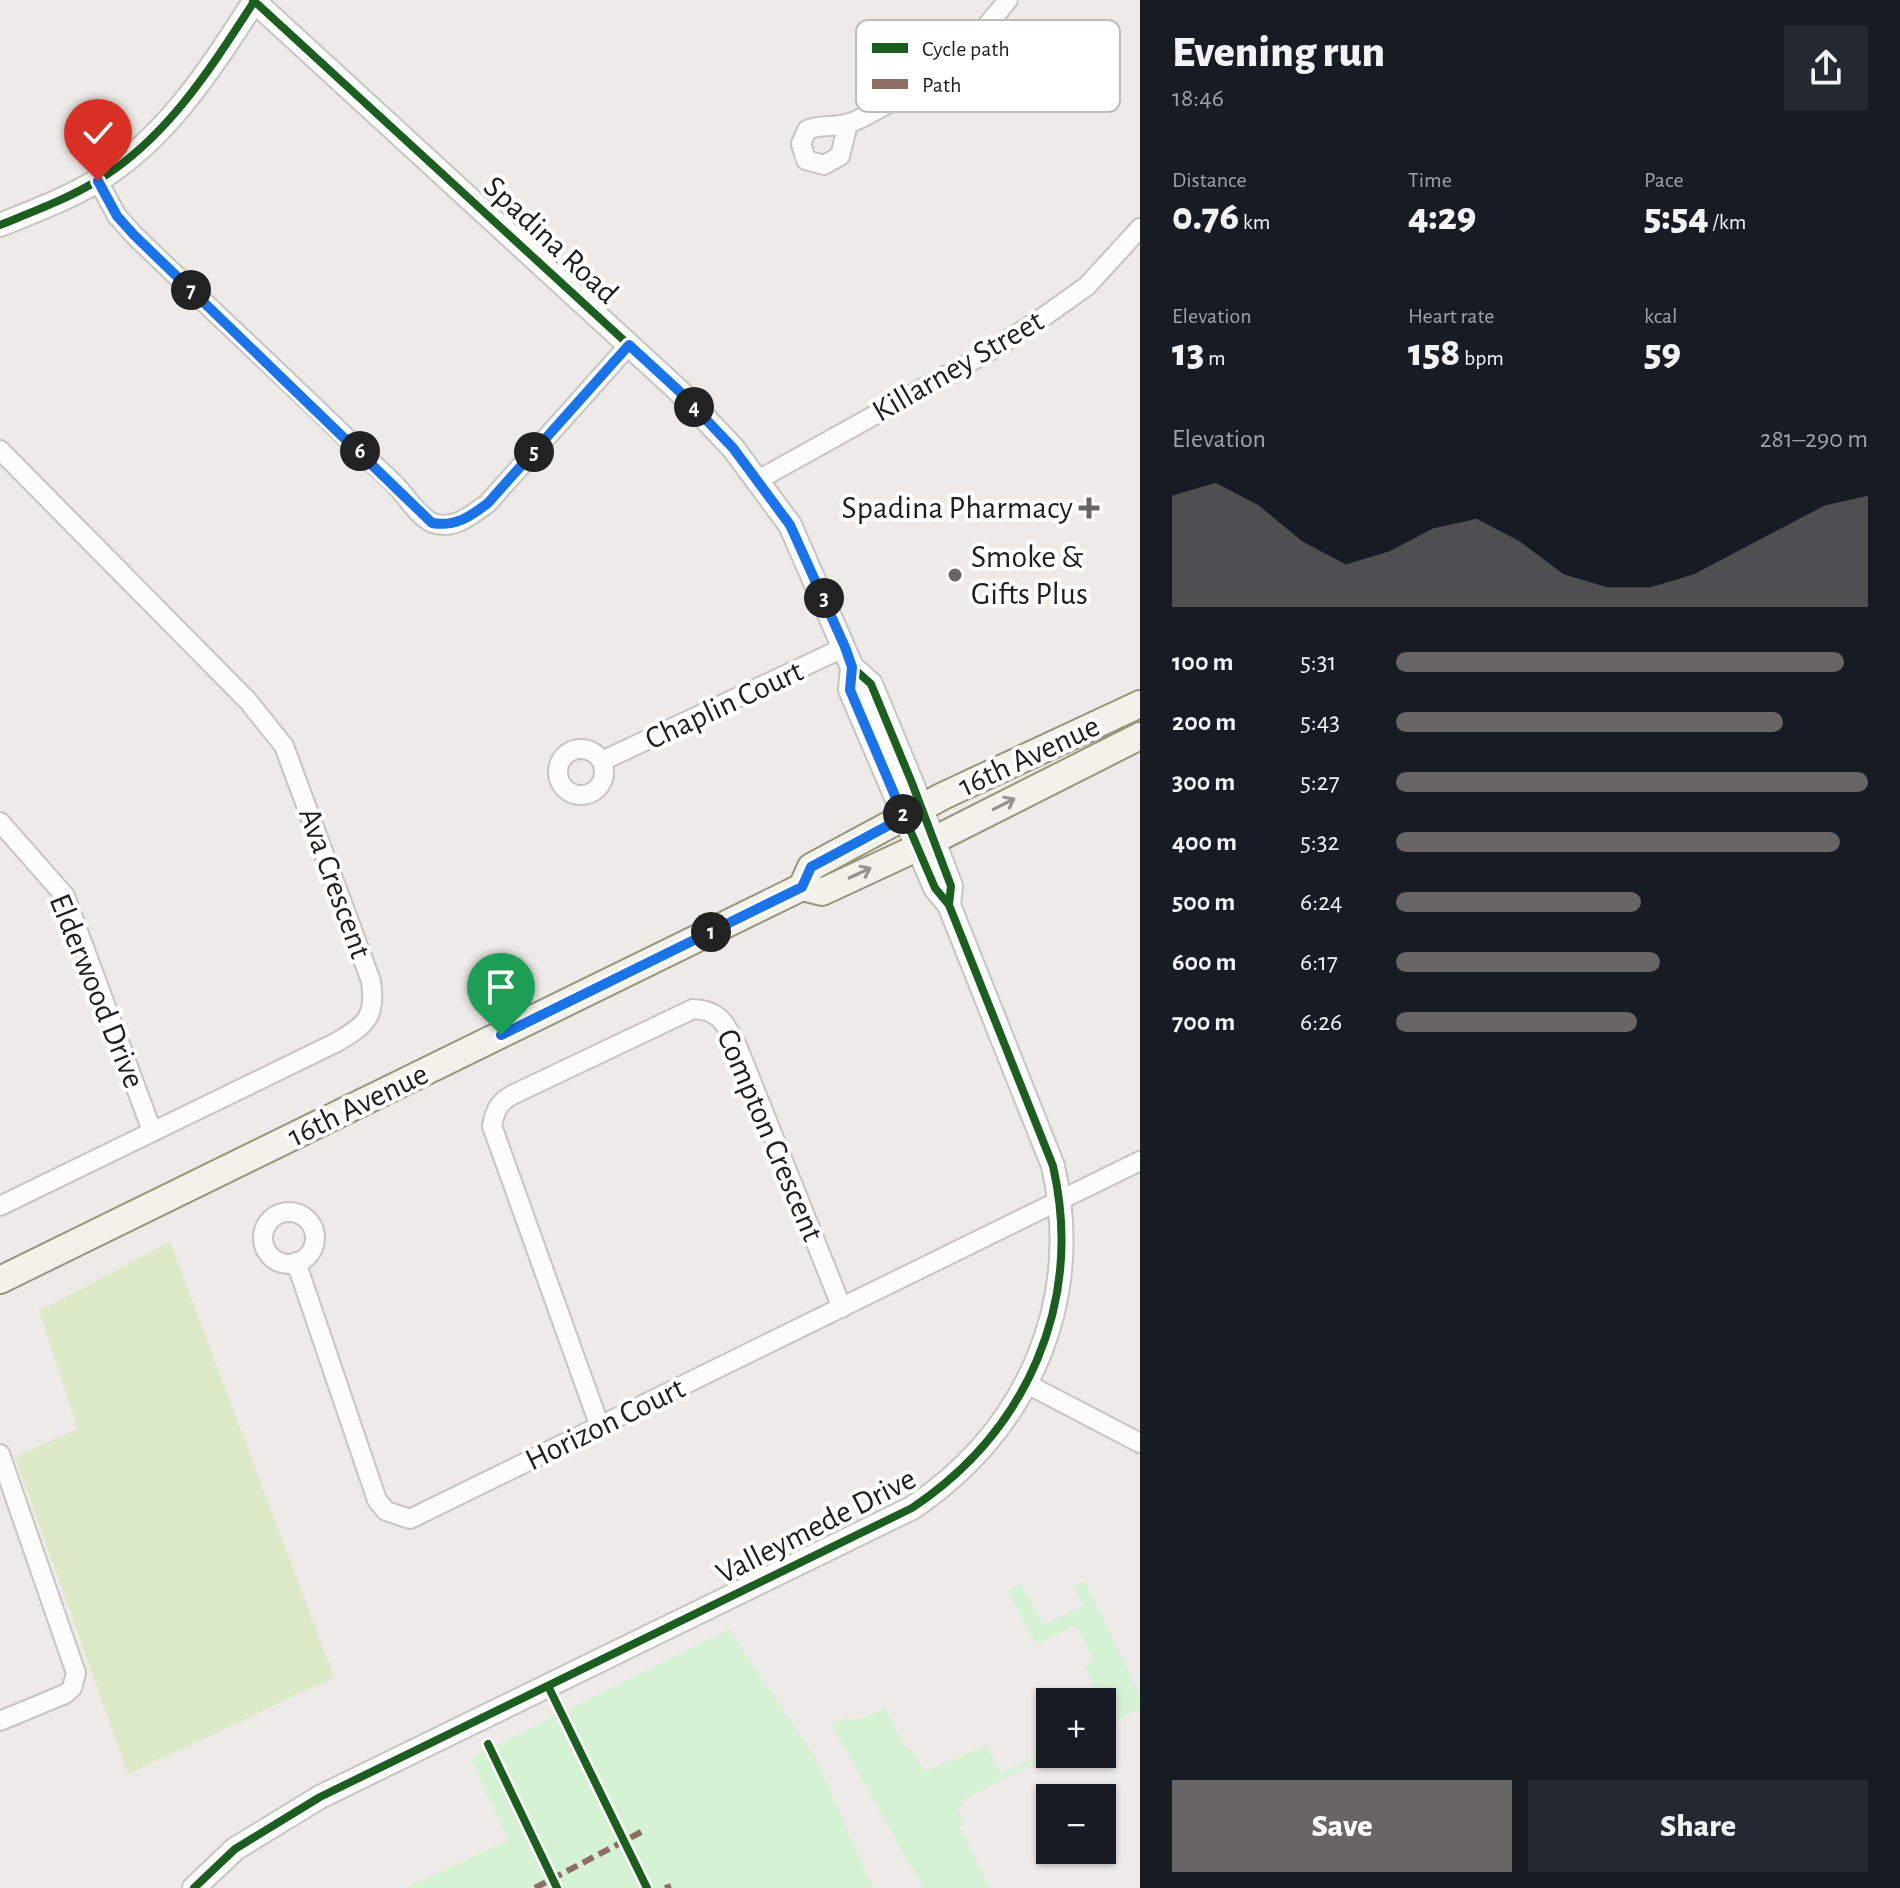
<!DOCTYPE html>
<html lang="en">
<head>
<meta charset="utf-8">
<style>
	:root { --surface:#171b24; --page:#242831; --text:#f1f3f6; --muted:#9ea1a6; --accent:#676665 }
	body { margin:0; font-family:"Alegreya Sans",sans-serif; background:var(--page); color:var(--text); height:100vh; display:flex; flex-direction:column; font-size:30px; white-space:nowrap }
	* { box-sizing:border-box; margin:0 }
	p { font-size:26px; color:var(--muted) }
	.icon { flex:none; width:44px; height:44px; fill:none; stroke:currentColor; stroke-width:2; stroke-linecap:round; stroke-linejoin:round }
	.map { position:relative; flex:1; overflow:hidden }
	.sheet { display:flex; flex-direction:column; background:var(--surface); width:760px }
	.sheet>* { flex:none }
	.fabs { position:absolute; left:1036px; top:1688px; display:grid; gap:16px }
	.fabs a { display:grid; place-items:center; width:80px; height:80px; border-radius:0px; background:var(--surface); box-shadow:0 2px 6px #0004; font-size:40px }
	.pin { position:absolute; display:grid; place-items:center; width:68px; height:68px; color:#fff; margin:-82px -34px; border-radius:50% 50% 50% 0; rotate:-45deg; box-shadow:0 0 8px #0007 }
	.pin .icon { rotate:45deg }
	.km { position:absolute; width:40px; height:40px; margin:-20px; border-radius:50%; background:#222; color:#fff; font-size:22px; line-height:40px; text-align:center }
	.round { display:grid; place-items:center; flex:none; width:84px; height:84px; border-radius:0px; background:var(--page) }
	.headline { display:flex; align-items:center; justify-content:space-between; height:136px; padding:0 32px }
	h1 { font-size:44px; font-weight:800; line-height:60px }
	.metrics { display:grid; grid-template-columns:repeat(3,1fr); gap:12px; height:136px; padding:8px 32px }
	.metrics div { display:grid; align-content:center }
	.metrics b { font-size:40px; font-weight:800 }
	.metrics small { font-size:22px; font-weight:400 }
	.metrics p { font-size:22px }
	.chart { height:224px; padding:16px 32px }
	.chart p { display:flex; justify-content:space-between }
	.chart svg { width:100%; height:144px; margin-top:8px; fill:var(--accent); opacity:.7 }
	.cta { display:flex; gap:16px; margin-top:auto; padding:16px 32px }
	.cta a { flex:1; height:92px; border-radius:0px; background:var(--accent); color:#fff; font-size:32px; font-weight:800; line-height:92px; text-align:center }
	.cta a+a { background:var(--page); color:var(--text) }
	ul { padding:0 32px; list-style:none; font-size:26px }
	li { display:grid; grid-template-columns:128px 96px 1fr; align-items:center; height:60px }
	li i { height:20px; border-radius:10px; background:var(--accent) }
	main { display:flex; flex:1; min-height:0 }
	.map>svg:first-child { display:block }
	.grass { fill:#dce9c7 }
	.park { fill:#d6f2d4 }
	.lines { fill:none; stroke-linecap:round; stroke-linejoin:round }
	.minor-casing { stroke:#c6c5c3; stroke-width:22 }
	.tertiary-casing { stroke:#c6c5c3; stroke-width:26 }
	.secondary-casing { stroke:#96967f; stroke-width:30 }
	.minor { stroke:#fcfcfb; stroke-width:18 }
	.tertiary { stroke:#fcfcfb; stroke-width:22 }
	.secondary { stroke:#f3f2ea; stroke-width:26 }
	.quiet { stroke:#8d6e63; stroke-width:6; stroke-dasharray:12 6; stroke-linecap:butt }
	.cycleway-casing { stroke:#fff; stroke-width:13 }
	.cycleway { stroke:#1b5e20; stroke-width:8 }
	.oneway { stroke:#94938f }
	.route-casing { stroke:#fff; stroke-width:16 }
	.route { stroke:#1a73e8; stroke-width:10 }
	.poi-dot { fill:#676665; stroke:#fff; stroke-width:3 }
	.labels { text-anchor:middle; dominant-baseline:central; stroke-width:8; stroke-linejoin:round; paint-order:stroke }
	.street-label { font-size:32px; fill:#1f1f1f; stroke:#fff }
	.poi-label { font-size:32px; fill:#1f1f1f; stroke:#fff; text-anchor:end }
	.key { fill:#fff; stroke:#bcbcbc; stroke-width:2 }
	.key-label { font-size:22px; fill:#1f1f1f }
</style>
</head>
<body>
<main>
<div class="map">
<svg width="1140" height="1888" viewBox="0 0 1140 1888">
	<rect width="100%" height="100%" fill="#edeae7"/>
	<path class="grass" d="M170 1242 334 1677 128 1774 15 1457 78 1429 39 1311Z"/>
	<path class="park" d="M1085 1581 1140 1696V1708L1102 1728V1702H1079L1098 1693 1084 1666 1094 1661 1077 1625 1036 1644 1008 1591 1022 1584 1044 1625 1083 1606 1074 1585Z
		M729 1629 815 1757 873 1888H406L508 1840 471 1758Z
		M886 1708 906 1750 912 1749 924 1772 987 1745 1000 1774 1050 1750 1051 1754 960 1801 963 1806 957 1809 964 1823 959 1827 990 1888H923L831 1724 845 1718 857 1720Z"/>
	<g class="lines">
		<defs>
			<path id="minor" d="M848 124 840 156 824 165 806 160 801 144 807 130C820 124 835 128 849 123 860 120 872 112 882 107 941 79 968 50 1008 0
				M98 181 117 216 134 235C210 309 288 380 364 455 375 466 388 477 399 489 409 500 419 517 433 523 453 531 473 514 488 503L629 345
				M0 450 248 701 284 746 371 981C376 1017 367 1024 337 1042L0 1206
				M758 480 990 351 1042 318 1087 286 1140 228
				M558 772a23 23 0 1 1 46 0a23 23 0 1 1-46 0Z
				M602 761 845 647
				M0 822 65 896 152 1131
				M263 1238a26 26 0 1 1 52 0a26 26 0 1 1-52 0Z
				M296 1262 377 1500 386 1511 410 1519 1140 1161
				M1027 1384 1140 1443
				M600 1427 492 1126C495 1111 498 1103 512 1095L693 1009C721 1010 726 1025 738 1048L842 1308
				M0 1454 76 1673 72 1688 65 1694 0 1721"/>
			<path id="tertiary" d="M0 225C32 212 65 200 95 182 166 140 211 68 255 0
				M852 667 871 684 912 783 951 886 949 905
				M194 1888 235 1849 320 1797 912 1508C1027 1431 1084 1303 1053 1166L949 905 935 888 850 690 852 667 790 525 733 448 678 390 253 0"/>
			<path id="secondary" d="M802 887 811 867 943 796 1140 704
				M0 1280 802 887 822 892 934 840 1140 736"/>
		</defs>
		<use href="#minor" class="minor-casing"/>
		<use href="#tertiary" class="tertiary-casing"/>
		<use href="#secondary" class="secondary-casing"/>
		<use href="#minor" class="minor"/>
		<use href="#tertiary" class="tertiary"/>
		<use href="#secondary" class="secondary"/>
		<path class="quiet" d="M535 1888 643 1831
			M665 1888 671 1886"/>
		<defs>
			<path id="cycleway" d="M0 225C32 212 65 200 95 182 166 140 211 68 255 0
				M852 667 871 684 912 783 951 886 949 905
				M548 1686 647 1888
				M488 1744 557 1888
				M194 1888 235 1849 320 1797 912 1508C1027 1431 1084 1303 1053 1166L949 905 935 888 850 690 852 667 790 525 733 448 678 390 253 0"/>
		</defs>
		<use href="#cycleway" class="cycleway-casing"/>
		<use href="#cycleway" class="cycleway"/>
	</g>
	<defs><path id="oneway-shaft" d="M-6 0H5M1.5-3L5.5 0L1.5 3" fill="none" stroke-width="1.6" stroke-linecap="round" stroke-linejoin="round" transform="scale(2)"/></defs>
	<g class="oneway">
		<use href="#oneway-shaft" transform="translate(1004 804) rotate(-27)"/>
		<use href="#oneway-shaft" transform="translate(860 873) rotate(-25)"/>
	</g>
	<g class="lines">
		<defs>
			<path id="route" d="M98 181 117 216 134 235 432 523C455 527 470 517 488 503L629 345 678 390 733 448 790 525 845 647 852 667 850 690 904 817 811 867 802 887 501 1035"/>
		</defs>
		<use href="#route" class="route-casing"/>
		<use href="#route" class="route"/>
	</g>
	<g class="poi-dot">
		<path d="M1085 496h8v8h8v8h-8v8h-8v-8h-8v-8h8z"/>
		<circle cx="955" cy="575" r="8"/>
	</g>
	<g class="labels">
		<g class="street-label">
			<text transform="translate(551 240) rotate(43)">Spadina Road</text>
			<text transform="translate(958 366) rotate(-30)">Killarney Street</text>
			<text transform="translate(724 705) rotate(-25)">Chaplin Court</text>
			<text transform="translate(1029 756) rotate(-25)">16th Avenue</text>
			<text transform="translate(335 883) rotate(70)">Ava Crescent</text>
			<text transform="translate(97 991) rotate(68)">Elderwood Drive</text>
			<text transform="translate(358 1105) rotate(-26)">16th Avenue</text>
			<text transform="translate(770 1135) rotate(67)">Compton Crescent</text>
			<text transform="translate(605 1424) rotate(-26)">Horizon Court</text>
			<text transform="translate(816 1526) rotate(-27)">Valleymede Drive</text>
		</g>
		<g class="poi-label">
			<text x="1073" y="508">Spadina Pharmacy</text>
			<text x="971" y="557" text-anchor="start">Smoke &amp;<tspan x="971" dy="37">Gifts Plus</tspan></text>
		</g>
	</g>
	<rect x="856" y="20" width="264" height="92" rx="12" class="key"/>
	<rect x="872" y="43" width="36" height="10" fill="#1b5e20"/>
	<rect x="872" y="79" width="36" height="10" fill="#8d6e63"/>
	<g class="key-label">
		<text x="922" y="56">Cycle path</text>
		<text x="922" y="92">Path</text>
	</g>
</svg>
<div class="fabs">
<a>+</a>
<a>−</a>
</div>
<div class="pin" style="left:501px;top:1035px;background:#1e9e55"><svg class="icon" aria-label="arrive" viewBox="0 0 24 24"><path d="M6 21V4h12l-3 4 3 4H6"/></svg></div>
<div class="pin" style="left:98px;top:181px;background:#d93025"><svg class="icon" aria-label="check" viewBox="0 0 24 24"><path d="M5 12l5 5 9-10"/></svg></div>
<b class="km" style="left:711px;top:932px">1</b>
<b class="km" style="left:903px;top:814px">2</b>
<b class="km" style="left:824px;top:598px">3</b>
<b class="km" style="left:694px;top:407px">4</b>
<b class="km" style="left:534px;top:452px">5</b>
<b class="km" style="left:360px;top:451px">6</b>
<b class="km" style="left:191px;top:290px">7</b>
</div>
<section class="sheet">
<div class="headline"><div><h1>Evening run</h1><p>18:46</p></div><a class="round"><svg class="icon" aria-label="share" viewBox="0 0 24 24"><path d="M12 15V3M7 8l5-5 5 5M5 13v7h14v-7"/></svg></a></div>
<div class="metrics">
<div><p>Distance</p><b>0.76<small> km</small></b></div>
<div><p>Time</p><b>4:29</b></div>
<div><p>Pace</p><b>5:54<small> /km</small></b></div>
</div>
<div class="metrics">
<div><p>Elevation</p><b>13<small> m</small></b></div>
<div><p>Heart rate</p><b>158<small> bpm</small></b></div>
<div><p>kcal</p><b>59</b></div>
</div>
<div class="chart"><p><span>Elevation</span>281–290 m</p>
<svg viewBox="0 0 160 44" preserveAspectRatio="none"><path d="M0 44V10L10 6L20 13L30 24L40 31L50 27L60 20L70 17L80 24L90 34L100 38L110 38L120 34L130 27L140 20L150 13L160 10V44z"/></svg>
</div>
<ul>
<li><b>100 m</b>5:31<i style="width:95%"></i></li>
<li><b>200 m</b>5:43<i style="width:82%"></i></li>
<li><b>300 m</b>5:27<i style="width:100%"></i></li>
<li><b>400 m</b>5:32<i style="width:94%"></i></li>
<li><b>500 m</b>6:24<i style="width:52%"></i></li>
<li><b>600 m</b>6:17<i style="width:56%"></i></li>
<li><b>700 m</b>6:26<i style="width:51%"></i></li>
</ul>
<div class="cta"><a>Save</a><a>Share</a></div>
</section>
</main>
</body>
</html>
